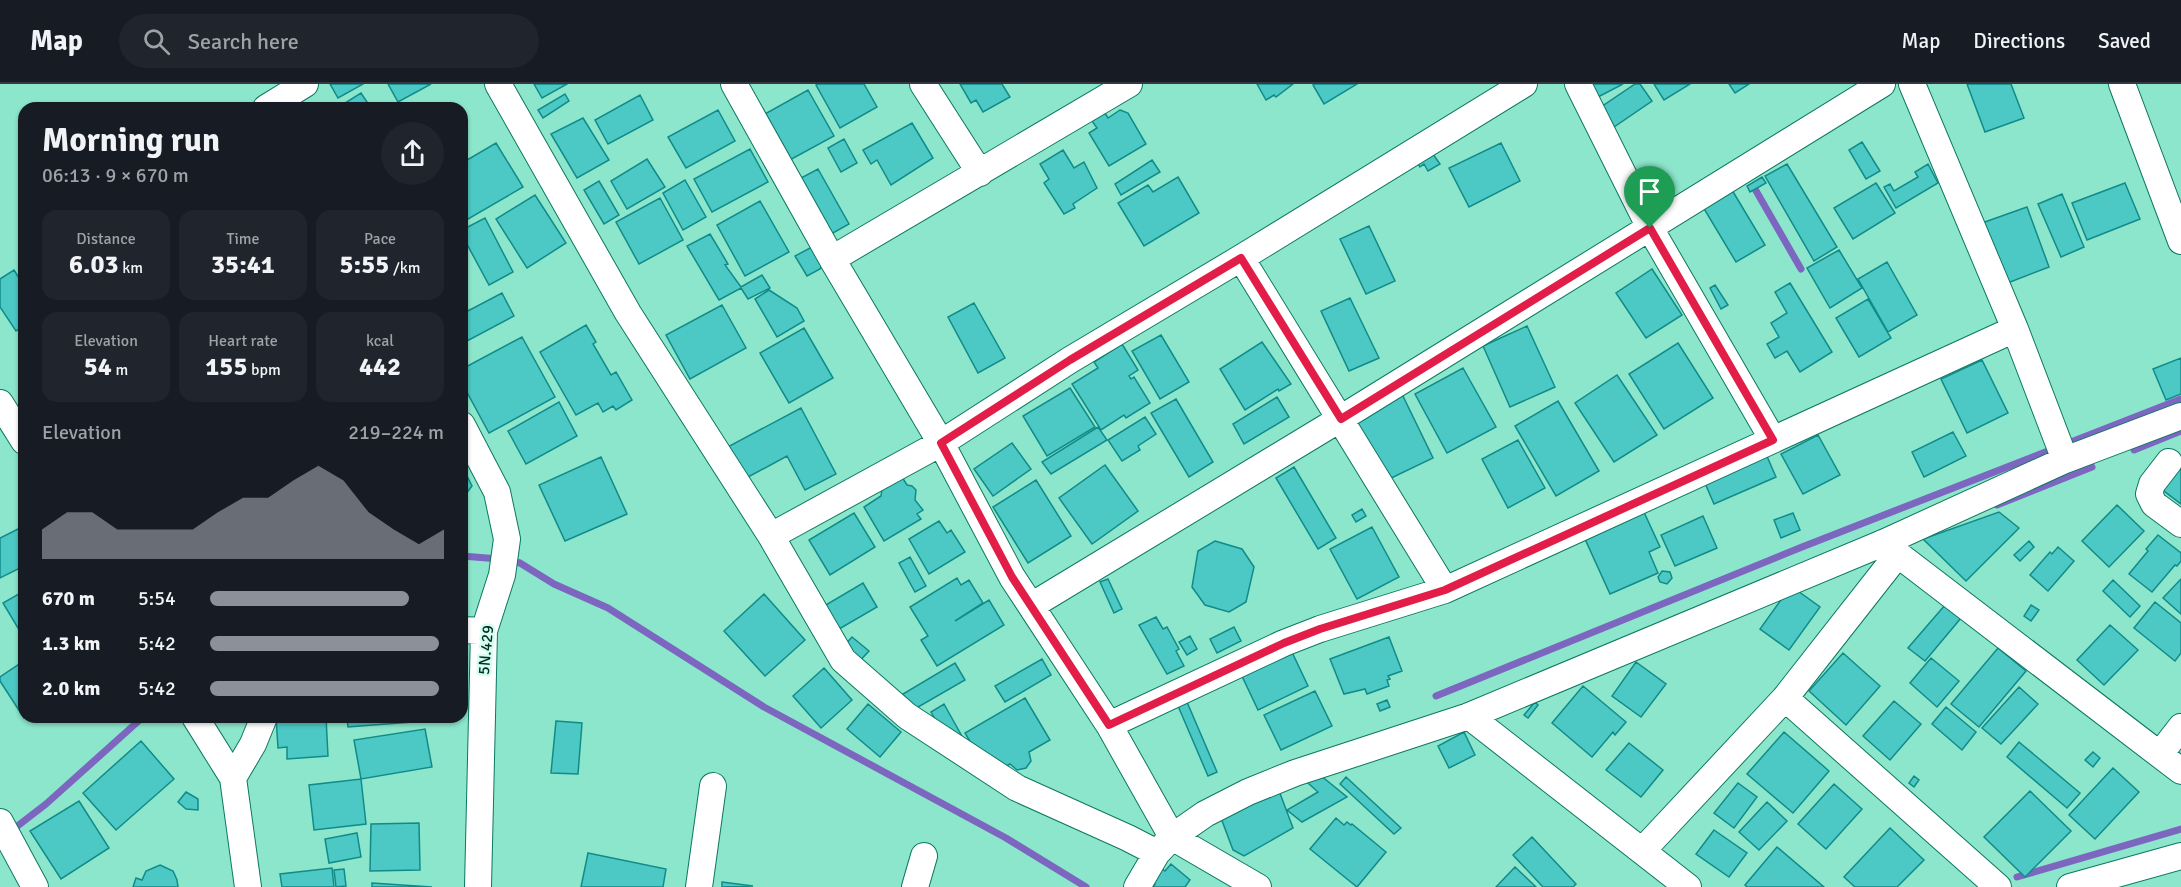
<!DOCTYPE html>
<html lang="en">
<head>
<meta charset="utf-8">
<style>
	:root { --surface:#171b24; --page:#20242c; --text:#f1f3f6; --muted:#9ea1a6; --line:#363941; --accent:#8c9099 }
	body { margin:0; font-family:Signika,sans-serif; background:var(--page); color:var(--text); height:100vh; display:flex; flex-direction:column; font-size:22px; white-space:nowrap }
	* { box-sizing:border-box; margin:0 }
	p { font-size:20px; color:var(--muted) }
	.icon { flex:none; width:33px; height:33px; fill:none; stroke:currentColor; stroke-width:2; stroke-linecap:round; stroke-linejoin:round }
	.map { position:relative; flex:1; overflow:hidden }
	.side { position:absolute; left:18px; top:18px; width:450px; height:621px; display:flex; flex-direction:column; background:var(--surface); border-radius:18px; box-shadow:0 2px 4px #0004 }
	.side>* { flex:none }
	.pin { position:absolute; display:grid; place-items:center; width:51px; height:51px; color:#fff; margin:-62px -26px; border-radius:50% 50% 50% 0; rotate:-45deg; box-shadow:0 0 6px #0007 }
	.pin .icon { rotate:45deg }
	.round { display:grid; place-items:center; flex:none; width:63px; height:63px; border-radius:32px; background:var(--page) }
	.headline { display:flex; align-items:center; justify-content:space-between; height:102px; padding:0 24px }
	h1 { font-size:33px; font-weight:700; line-height:45px }
	.stats { display:grid; grid-template-columns:repeat(3,1fr); gap:9px; height:102px; padding:6px 24px }
	.stats div { display:grid; align-content:center; border-radius:15px; background:var(--page); text-align:center }
	.stats b { font-size:26px; font-weight:700 }
	.stats small { font-size:16px; font-weight:400 }
	.stats p { font-size:16px }
	.chart { height:168px; padding:12px 24px }
	.chart p { display:flex; justify-content:space-between }
	.chart svg { width:100%; height:108px; margin-top:6px; fill:var(--accent); opacity:.7 }
	ul { padding:0 24px; list-style:none; font-size:20px }
	li { display:grid; grid-template-columns:96px 72px 1fr; align-items:center; height:45px }
	li i { height:15px; border-radius:8px; background:var(--accent) }
	header { display:flex; align-items:center; gap:36px; box-sizing:border-box; height:84px; padding:0 30px; background:var(--surface); border-bottom:2px solid var(--line) }
	header strong { font-size:28px }
	nav { display:flex; gap:33px; margin-inline-start:auto; font-size:21px }
	.search { width:420px; height:54px; background:var(--page); display:flex; align-items:center; gap:15px; box-sizing:border-box; padding:0 21px; border-radius:33px; color:var(--muted); font-size:22px }
	.map>svg:first-child { display:block }
	.lines { fill:none; stroke-linecap:round; stroke-linejoin:round }
	.stream { stroke:#7d66c0; stroke-width:7 }
	.building { fill:#4cc8c5; stroke:#118b89; stroke-width:1.5 }
	.minor-casing { stroke:#0c7862; stroke-width:28 }
	.minor { stroke:#fff; stroke-width:26 }
	.route-casing { stroke:#fff; stroke-width:12 }
	.route { stroke:#e11d48; stroke-width:8 }
	.labels { text-anchor:middle; dominant-baseline:central; stroke-width:5; stroke-linejoin:round; paint-order:stroke }
	.street-label { font-size:16px; fill:#042d24; stroke:#d2fdef }
</style>
</head>
<body>
<header>
<strong>Map</strong>
<div class="search"><svg class="icon" aria-label="search" viewBox="0 0 24 24"><circle cx="10" cy="10" r="6"/><path d="M15 15l6 6"/></svg>Search here</div>
<nav><a>Map</a><a>Directions</a><a>Saved</a></nav>
</header>
<div class="map">
<svg width="2181" height="803" viewBox="0 0 2181 803">
	<rect width="100%" height="100%" fill="#8ce6cb"/>
	<g class="lines">
		<path class="stream" d="M1755 105 1801 185
			M2134 366 2181 347
			M1997 421 2092 383
			M462 472 499 475
			M509 476 520 479 554 500 608 524 764 623 1006 754 1086 803
			M1436 612 1802 463 2181 315
			M11 747 46 720 143 633
			M2017 793 2181 745"/>
	</g>
	<path class="building" d="M330 0H363L338 14Z
		M388 0H431L398 18Z
		M534 0H567L542 14Z
		M818 0H864L877 23 840 44 816 1Z
		M960 0H1002L1010 13 983 28 976 16 971 19Z
		M1257 0H1293L1276 13 1274 11 1266 16Z
		M1315 0H1357L1324 20 1313 1Z
		M1590 0H1623L1598 13Z
		M1635 0H1640L1652 17 1614 43 1601 23Z
		M1654 0H1690L1664 16Z
		M1729 0H1749L1735 9Z
		M1967 0H2011L2024 34 1985 48Z
		M808 6 834 52 788 77 763 31Z
		M361 9 371 24H337Z
		M565 10 569 17 543 34 538 26Z
		M640 11 653 36 608 60 595 36Z
		M718 26 735 57 686 84 668 53Z
		M1120 26 1128 29 1146 60 1109 82 1089 49 1097 44 1092 37 1105 29 1108 34Z
		M583 34 609 76 577 94 551 50Z
		M912 39 933 74 891 101 877 76 871 80 863 66Z
		M844 55 857 79 841 88 828 64Z
		M1862 58 1880 87 1866 95 1849 66Z
		M496 59 523 103 463 138 462 79Z
		M1501 59 1520 97 1469 123 1449 84Z
		M1428 63 1440 80 1428 87 1424 80 1420 83 1414 73Z
		M750 65 768 98 712 128 694 95Z
		M1063 66 1074 84 1084 78 1097 104 1073 120 1075 124 1064 130 1044 99 1049 95 1040 80Z
		M647 75 665 103 627 125 611 97Z
		M1152 76 1160 88 1121 111 1115 100Z
		M1787 80 1837 163 1814 177 1765 92Z
		M1928 80 1938 99 1896 124 1884 103 1890 100 1894 107 1918 93 1915 88Z
		M818 85 849 140 817 158 786 102Z
		M1178 93 1199 129 1144 162 1118 119 1148 101 1153 108Z
		M1762 93 1766 99 1750 108 1747 102Z
		M685 96 706 133 683 146 663 109Z
		M599 97 619 131 604 140 584 106Z
		M1876 99 1895 129 1853 155 1834 124Z
		M2125 99 2140 135 2087 156 2072 119Z
		M1732 106 1765 161 1736 178 1703 123Z
		M2062 110 2084 163 2061 173 2038 120Z
		M535 111 566 159 527 184 496 135Z
		M660 114 683 156 639 180 616 138Z
		M760 117 789 168 745 192 717 141Z
		M2027 123 2049 183 2005 200 1982 139Z
		M485 134 513 188 489 201 462 151V146Z
		M1369 142 1395 197 1366 210 1340 155Z
		M710 150 728 180 725 181 741 203 762 191 770 204 748 215 741 204 719 216 687 162Z
		M812 163 823 179 820 185 807 192 795 172Z
		M1839 166 1862 204 1830 224 1807 184Z
		M1887 178 1917 231 1888 248 1858 195Z
		M1652 185 1682 231 1646 254 1616 209Z
		M14 186 24 202V242L16 247 0 223V195Z
		M1790 199 1832 268 1800 288 1787 267 1775 274 1767 260 1779 253 1771 239 1787 229 1775 208Z
		M1715 201 1728 221 1721 225 1710 204Z
		M769 206 797 224 804 237 777 253 755 215Z
		M502 209 514 232 467 257 462 247V230Z
		M1350 214 1379 274 1349 287 1321 227Z
		M1868 215 1891 254 1859 273 1836 234Z
		M974 219 1005 274 978 289 948 233Z
		M722 221 746 264 690 295 666 251Z
		M586 241 596 258 593 260 611 291 616 288 632 316 616 326 613 322 603 328 598 319 576 331 540 268Z
		M1527 242 1555 303 1510 323 1483 262Z
		M804 244 833 294 789 319 760 269Z
		M1161 251 1189 298 1160 315 1132 267Z
		M522 253 555 313 489 349 462 299V285Z
		M1262 258 1291 300 1279 307 1278 305 1245 326 1220 285Z
		M1678 259 1713 314 1664 345 1629 290Z
		M1122 260 1138 286 1129 292 1131 295 1134 293 1150 319 1126 334 1124 331 1101 346 1072 300 1098 284 1094 278Z
		M2181 274V310L2166 316 2153 285Z
		M1982 276 2008 329 1967 349 1941 295Z
		M1463 284 1496 343 1447 369 1415 310Z
		M1617 291 1657 351 1614 378 1575 319Z
		M1070 304 1095 343 1047 372 1023 332Z
		M1401 308 1433 374 1383 398 1352 331Z
		M1277 313 1289 333 1244 360 1233 340Z
		M1176 315 1213 378 1189 393 1151 329Z
		M1558 317 1599 387 1556 412 1515 342Z
		M559 318 577 352 526 380 508 347Z
		M801 324 836 390 805 406 787 372 739 398 722 366Z
		M1145 333 1156 350 1138 362 1140 366 1122 377 1108 356Z
		M1098 343 1107 356 1051 390 1042 378Z
		M1953 348 1966 372 1924 393 1912 368Z
		M1818 351 1840 391 1803 410 1781 370Z
		M1518 356 1545 404 1508 424 1482 375Z
		M1012 359 1031 385 993 412 974 385Z
		M1766 370 1776 393 1714 420 1704 397Z
		M601 373 627 430 565 457 539 401Z
		M2181 378V420L2160 404Z
		M1105 381 1138 427 1092 460 1059 414Z
		M462 382 472 402 463 414H462Z
		M1294 383 1336 454 1318 465 1276 394Z
		M902 393 907 401 912 402 916 406 915 416 923 426 917 430 921 435 884 457 864 423 881 412 882 405Z
		M1036 396 1071 452 1028 479 993 423Z
		M2117 421 2144 447 2109 483 2082 457Z
		M1362 425 1366 432 1356 438 1352 431Z
		M1643 426 1660 463 1649 468 1658 489 1610 510 1585 455Z
		M1999 428 2019 444 1966 497 1923 455Z
		M854 429 875 463 830 491 809 456Z
		M1793 429 1800 446 1781 454 1774 436Z
		M1703 432 1717 464 1675 482 1661 451Z
		M939 437 947 449 951 446 965 468 929 490 909 455Z
		M24 442V482L0 494V454Z
		M1372 443 1399 493 1357 515 1330 465Z
		M2158 451 2181 469V477L2177 482 2175 481 2152 508 2129 490 2148 467 2146 465Z
		M1215 457 1242 465 1254 483 1246 518 1229 528 1205 521 1192 503 1198 467Z
		M2029 457 2034 463 2020 477 2014 471Z
		M2058 463 2074 477 2048 507 2030 491 2050 468 2052 470Z
		M910 473 926 502 915 508 899 479Z
		M1662 487 1670 488 1672 494 1667 500 1660 498 1658 493Z
		M957 494 961 501 969 496 983 519 955 537 989 516 1004 541 937 582 921 556 928 552 910 523Z
		M1108 495 1122 525 1114 529 1100 498Z
		M2181 495V530L2163 514Z
		M2113 496 2140 522 2130 533 2103 507Z
		M863 499 877 523 834 548 819 525Z
		M1791 502 1820 523 1789 566 1760 545Z
		M24 507V554L3 519Z
		M764 510 805 556 765 592 724 547Z
		M2155 518 2181 539V569L2175 577 2134 544Z
		M1945 521 1961 534 1925 577 1908 564Z
		M2031 521 2039 526 2031 537 2024 532Z
		M1156 533 1163 545 1167 543 1179 565 1176 567 1184 582 1167 590 1139 541Z
		M2110 541 2138 566 2104 601 2077 576Z
		M1234 543 1241 557 1217 569 1210 555Z
		M1190 552 1197 565 1187 571 1179 558Z
		M852 553 869 567 856 581 840 566Z
		M1389 553 1402 587 1388 592 1390 595 1387 596 1389 602 1367 610 1365 605 1344 610 1330 575Z
		M1998 564 2026 587 1979 643 1951 620Z
		M1291 566 1308 602 1258 626 1241 590Z
		M1843 569 1880 602 1846 641 1809 607Z
		M1931 574 1959 597 1937 623 1910 599Z
		M1042 575 1051 591 1005 618 995 602Z
		M24 577 25 633 24 634 0 597V593Z
		M1636 578 1666 600 1641 633 1612 612Z
		M955 579 965 596 913 626 903 610Z
		M824 584 852 616 821 644 793 612Z
		M1583 602 1626 638 1615 651 1613 648 1592 673 1552 639Z
		M2019 603 2038 620 2001 660 1982 644Z
		M1315 607 1332 642 1281 666 1264 631Z
		M1025 614 1050 656 1029 668 1031 677 1026 684 1017 686 1010 680 990 691 965 649Z
		M1387 616 1390 623 1380 627 1377 620Z
		M1894 617 1921 640 1890 676 1863 652Z
		M1187 618 1217 688 1208 692 1178 622Z
		M1535 618 1538 621 1528 634 1524 631Z
		M868 620 901 648 880 673 847 645Z
		M944 620 973 672 960 679 931 628Z
		M1946 623 1976 648 1962 666 1932 640Z
		M276 633H326L328 672 287 675V663L278 664Z
		M347 633H439V636L348 643Z
		M556 637 582 639 578 690 551 689Z
		M425 645 432 683 361 695 354 656Z
		M1464 648 1475 671 1449 684 1438 662Z
		M1784 648 1829 687 1793 729 1747 690Z
		M141 657 174 695 116 746 83 709Z
		M2019 658 2080 709 2067 724 2007 673Z
		M1629 659 1663 686 1641 713 1606 686Z
		M2093 668 2100 674 2093 683 2085 676Z
		M2113 684 2139 708 2095 755 2069 731Z
		M1320 691 1347 713 1302 738 1287 726 1318 708 1308 699Z
		M1914 692 1919 696 1914 703 1909 699Z
		M1346 693 1401 744 1394 750 1340 700Z
		M361 695 366 740 314 746 309 701Z
		M1738 699 1757 713 1734 744 1714 729Z
		M1834 700 1862 725 1826 765 1798 740Z
		M1278 704 1293 744 1244 772 1233 766 1221 734Z
		M2030 707 2071 747 2025 793 1984 753Z
		M186 708 198 715V726L186 725 178 718Z
		M79 717 109 764 61 795 30 747Z
		M1767 718 1787 737 1759 766 1739 748Z
		M1336 734 1344 741 1347 738 1351 741 1352 740 1386 768 1357 803 1310 765Z
		M419 739 420 786 370 787 371 740Z
		M1890 744 1924 776 1897 803H1855L1844 793Z
		M1714 746 1747 769 1729 793 1696 770Z
		M357 749 361 773 329 779 325 755Z
		M1532 753 1576 800 1573 803H1543L1513 771Z
		M1777 763 1824 803H1747L1745 801Z
		M588 769 666 785 663 803H581Z
		M1171 780 1190 796 1185 803H1153L1155 800 1151 796 1161 784 1165 787Z
		M160 781 173 787 177 796 178 803H133L136 794 142 796 146 787Z
		M1515 783 1536 803H1496Z
		M332 784 334 803H282L280 790Z
		M344 785 346 802 336 803 334 786Z
		M722 798 753 802 722 803Z
		M372 799 432 803H372Z"/>
	<g class="lines">
		<defs>
			<path id="minor" d="M498 0 628 229 771 452 843 576 907 632 1017 704 1128 754 1157 769
				M734 0 832 175 941 359 1012 493 1109 641 1172 753 1258 803
				M923 0 980 89
				M1578 0 1650 144 1773 356
				M1912 0 2015 245 2065 376
				M2122 0 2181 157
				M266 24 305 0
				M1241 174 1445 506
				M832 175 1129 0
				M0 319 24 357
				M462 341 497 408 507 455 502 491 484 547 478 803
				M2169 378 2152 400 2149 410 2154 420 2181 440
				M771 452 941 359 1070 276 1241 174 1524 0
				M1883 459 2181 687
				M1031 522 1340 335 1882 0
				M462 546 484 547
				M1785 614 1898 470
				M1469 632 1688 803
				M195 633 233 694
				M1109 641 1284 559 1320 545 1445 506 2015 245
				M2160 670 2181 643
				M0 738 35 803
				M1642 767 1785 614 1998 803
				M248 803 233 694 253 660 264 633
				M699 803 713 702
				M915 803 924 772
				M1137 803 1157 769 1172 753 1205 730 1248 708 1295 689 1469 632 1883 459 2065 376 2181 332
				M2070 803 2181 772"/>
		</defs>
		<use href="#minor" class="minor-casing"/>
		<use href="#minor" class="minor"/>
	</g>
	<g class="lines">
		<defs>
			<path id="route" d="M1650 144 1773 356 1445 506 1320 545 1284 559 1109 641 1012 493 941 359 1070 276 1241 174 1341 335Z"/>
		</defs>
		<use href="#route" class="route-casing"/>
		<use href="#route" class="route"/>
	</g>
	<g class="labels">
		<g class="street-label">
			<text transform="translate(486 566) rotate(-85)">5N.429</text>
		</g>
	</g>
</svg>
<div class="pin" style="left:1650px;top:144px;background:#1e9e55"><svg class="icon" aria-label="arrive" viewBox="0 0 24 24"><path d="M6 21V4h12l-3 4 3 4H6"/></svg></div>
<section class="side">
<div class="headline"><div><h1>Morning run</h1><p>06:13 · 9 × 670 m</p></div><a class="round"><svg class="icon" aria-label="share" viewBox="0 0 24 24"><path d="M12 15V3M7 8l5-5 5 5M5 13v7h14v-7"/></svg></a></div>
<div class="stats">
<div><p>Distance</p><b>6.03<small> km</small></b></div>
<div><p>Time</p><b>35:41</b></div>
<div><p>Pace</p><b>5:55<small> /km</small></b></div>
</div>
<div class="stats">
<div><p>Elevation</p><b>54<small> m</small></b></div>
<div><p>Heart rate</p><b>155<small> bpm</small></b></div>
<div><p>kcal</p><b>442</b></div>
</div>
<div class="chart"><p><span>Elevation</span>219–224 m</p>
<svg viewBox="0 0 160 44" preserveAspectRatio="none"><path d="M0 44V32L10 25L20 25L30 32L40 32L50 32L60 32L70 25L80 19L90 19L100 12L110 6L120 12L130 25L140 32L150 38L160 32V44z"/></svg>
</div>
<ul>
<li><b>670 m</b>5:54<i style="width:85%"></i></li>
<li><b>1.3 km</b>5:42<i style="width:98%"></i></li>
<li><b>2.0 km</b>5:42<i style="width:98%"></i></li>
</ul>
</section>
</div>
</body>
</html>
